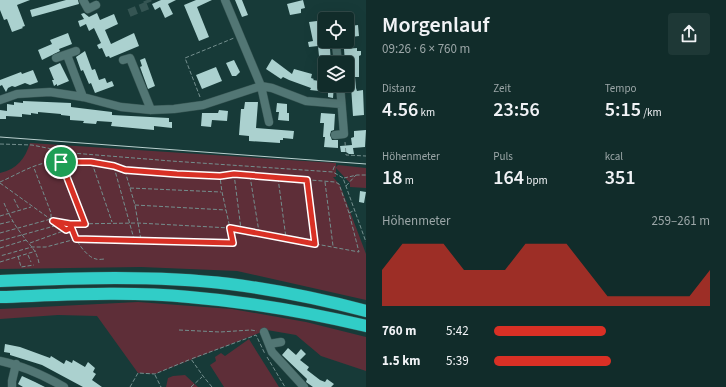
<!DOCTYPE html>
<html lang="de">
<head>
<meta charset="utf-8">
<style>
	:root { --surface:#112c2a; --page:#1e3836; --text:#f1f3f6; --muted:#9ca7a8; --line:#304847; --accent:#d93025 }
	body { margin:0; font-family:"Source Sans 3",sans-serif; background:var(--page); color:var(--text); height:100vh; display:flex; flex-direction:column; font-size:15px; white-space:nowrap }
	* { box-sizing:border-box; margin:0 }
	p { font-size:13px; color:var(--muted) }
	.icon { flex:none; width:22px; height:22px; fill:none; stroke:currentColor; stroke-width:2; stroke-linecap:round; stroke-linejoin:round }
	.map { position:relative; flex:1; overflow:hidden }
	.details { display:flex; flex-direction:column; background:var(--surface); width:360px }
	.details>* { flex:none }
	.buttons { position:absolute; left:318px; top:12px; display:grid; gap:8px }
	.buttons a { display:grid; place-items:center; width:36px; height:36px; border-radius:4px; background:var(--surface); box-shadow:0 4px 16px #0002,0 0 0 1px var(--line); font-size:20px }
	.pin { position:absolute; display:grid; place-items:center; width:34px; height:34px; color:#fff; margin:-17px; border:2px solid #fff; border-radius:50%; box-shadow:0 1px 4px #0007 }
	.round { display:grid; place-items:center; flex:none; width:42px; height:42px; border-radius:4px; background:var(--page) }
	.head { display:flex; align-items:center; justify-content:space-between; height:68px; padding:0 16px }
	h1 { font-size:22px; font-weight:600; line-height:30px }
	.metrics { display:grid; grid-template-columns:repeat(3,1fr); gap:6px; height:68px; padding:4px 16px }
	.metrics div { display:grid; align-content:center }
	.metrics b { font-size:20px; font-weight:600 }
	.metrics small { font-size:11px; font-weight:400 }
	.metrics p { font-size:11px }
	.chart { height:112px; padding:8px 16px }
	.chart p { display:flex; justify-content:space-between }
	.chart svg { width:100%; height:72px; margin-top:4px; fill:var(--accent); opacity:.7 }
	ul { padding:0 16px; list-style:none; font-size:13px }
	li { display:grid; grid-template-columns:64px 48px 1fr; align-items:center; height:30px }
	li i { height:10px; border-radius:5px; background:var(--accent) }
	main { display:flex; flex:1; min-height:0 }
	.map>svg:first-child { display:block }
	.green { fill:#5e2e38 }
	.building { fill:#abd1cf }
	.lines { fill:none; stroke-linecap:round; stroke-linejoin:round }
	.minor-tunnel { stroke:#355553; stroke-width:8; stroke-dasharray:8 4; stroke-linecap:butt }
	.minor-casing { stroke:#395755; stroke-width:9 }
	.highway-casing { stroke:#395755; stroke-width:13 }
	.path { stroke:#748f8e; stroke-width:1; stroke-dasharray:4 2; stroke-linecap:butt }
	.minor { stroke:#527674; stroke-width:8 }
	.highway { stroke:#31cdc7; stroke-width:12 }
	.tram { stroke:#b9cfce; stroke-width:1 }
	.route-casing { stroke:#fff; stroke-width:8 }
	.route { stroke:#d93025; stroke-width:5 }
</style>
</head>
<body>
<main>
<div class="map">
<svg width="366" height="387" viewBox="0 0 366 387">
	<rect width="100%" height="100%" fill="#173a38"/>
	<path class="green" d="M30 143 336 163V167L338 165 366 168V188L350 187V183L336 168V177H333L340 185 366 254V300L237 271 141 267 0 269V173C17 169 25 159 30 143Z
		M138 302 232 309 306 322 366 337V371L321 356 296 335 267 330 155 374 138 373 97 316 58 315 0 319V309Z
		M249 339 252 344 279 387H224L210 365 216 361 215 357 221 353 225 356Z
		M185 375 198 387H166L168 378 173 376Z"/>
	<path class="building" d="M0 0H30L17 5 25 26 22 27 23 28 12 32 7 19 4 20 0 10Z
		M66 0H78L79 4 32 17 30 10Z
		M161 0H176L168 4 173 14 165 18 160 7 155 10 152 4Z
		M196 0H212L197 7 209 37 199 41 184 5Z
		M235 0H242L248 15 242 17Z
		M303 0 305 8 301 9V13L290 15 287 4Z
		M84 13 89 17 97 13 100 20 114 14 118 24 105 30 111 44 134 33 139 46 110 58 109 56 106 57 102 48 99 49 97 45 101 43 94 28 89 31 86 24 80 27 78 21 84 19 81 14Z
		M317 21 319 30 325 29V37L322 38 323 49H330L331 63H325V65L320 66 318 46 309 47 308 42 313 41 309 22Z
		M358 25 359 36 351 37 350 26Z
		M68 33 72 44 59 49 60 51 42 60 38 50 52 44 50 40Z
		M357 48V51H361V55L359 56V77H355L356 88 357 91 363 90 364 115 353 116 351 86H347V63H345L344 49Z
		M85 51 92 70 95 69 99 80 105 78 107 83 112 81 114 86 95 93 91 83 89 84 83 70 81 71 76 57Z
		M145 58 155 86 148 89 140 67 142 66 140 60Z
		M272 59 292 74 294 69 312 74 311 78 314 79 313 80 325 82V85H334L333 98 328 97V92L310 90 311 88 289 80 283 77 281 79 266 69Z
		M234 60 240 72 236 76H232L226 63Z
		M60 63 69 81 57 86V84L54 86 52 80H54L49 68Z
		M216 67 222 81 202 89 196 75Z
		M33 70 38 82 30 85 25 83 15 87 12 86 8 88 6 92 2 85 0 86V80L21 72 22 74Z
		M23 101 71 103V107L112 112V115L169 118V122H172V128L154 126V130L111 126 112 122 97 121 96 124 83 123 84 121 70 120V116L61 115V114L38 112V114L31 113V115L22 114V117L6 116V119H0V110L7 111V104L14 105V102L23 103Z
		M245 102H258L256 128 294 131 293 139 283 138V140H280V143L249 141V136L239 135 241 109H244Z
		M277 103 287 104V113H289V121L278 120 279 112H276Z
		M219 110 228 111 227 121 212 120 211 127 201 126 202 113H218Z
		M321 113 335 114 334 130 331 131 330 135 332 140H338V148L324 147 325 137H323L324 123H320Z
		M366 130 365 147 353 148 354 154H349L346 152H341L340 146 352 145 351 138 354 137V131Z
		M360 191 366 192 364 203 359 202Z
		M5 344 20 347 50 358 51 356 64 364 66 360 72 363 73 360 85 367 88 362 95 368 93 372 96 374 92 380 102 387H83L42 365 10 355V353L4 352Z
		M288 348 296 355 301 349 306 354 300 360 309 367 307 370 320 380 325 382 327 379 334 384 331 387H313L306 382 307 379 282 355Z
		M22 376 35 382 45 387H23L18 384Z"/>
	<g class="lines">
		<path class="minor-tunnel" d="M129 13 149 5 147 0"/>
		<defs>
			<path id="minor" d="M83 0 88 9 96 5
				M225 0 261 86 269 122
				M327 44 348 42
				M336 44 338 63
				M67 55 83 97
				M56 58 76 51
				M123 60 130 58 151 110
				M0 100 17 94 50 92 83 97 121 107 151 110 174 109 203 105 261 86 272 88 306 101 341 104
				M335 135 344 134 340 85
				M264 332 272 352 304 387
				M269 344 281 342
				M0 361C24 366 43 375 64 387
				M12 387V381L16 364"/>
			<path id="highway" d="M0 281C76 278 154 275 230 284 276 290 321 299 366 311
				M0 297C63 295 126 291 189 297 249 302 307 312 366 326"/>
		</defs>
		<use href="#minor" class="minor-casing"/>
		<use href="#highway" class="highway-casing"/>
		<path class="path" d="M200 97 185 58 234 38
			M345 142 346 155 366 156
			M0 144 32 145 72 153 171 161 333 172 343 178 366 242
			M61 163 84 223
			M92 163 112 222
			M114 167 134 239
			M333 170 335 165
			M125 171 135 205 141 240
			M234 174 241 229
			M250 176 259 232
			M278 178 286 238
			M344 178 357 175H366
			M307 181 315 243
			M0 182C14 176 30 166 45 163 66 159 91 162 112 166 117 167 122 170 127 170 156 174 206 179 234 174L335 182 339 184 349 213 359 252 230 228 233 243 76 239 46 247H32L0 256
			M325 182 333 246
			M0 183 53 221 71 224C71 234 85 257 96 259 98 260 103 259 105 259
			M346 186 356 175
			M130 188 221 192
			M14 199 19 209
			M4 203C9 215 15 226 23 236 31 247 36 249 39 263
			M135 205 226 210
			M349 213 355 210
			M0 216 31 207
			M54 222 66 230 70 228
			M0 224 13 221
			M71 224 138 223 230 228 222 192 220 177
			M0 233 51 219V213L34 168
			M0 241 58 225
			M30 243 66 230
			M0 248 26 240
			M28 255 31 262
			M18 256 21 267 34 265
			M0 262 36 251
			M179 330 220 332 251 330 257 331
			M267 357 285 387
			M155 375 161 387
			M130 387 138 373 155 374 191 359
			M191 387 202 377
			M212 387 203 376 191 359 256 335 265 354"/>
		<use href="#minor" class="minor"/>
		<use href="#highway" class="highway"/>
		<path class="tram" d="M0 137 366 164"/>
	</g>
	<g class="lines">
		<defs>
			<path id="route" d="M61 162 85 224H70L71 228 66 230 53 221 70 224 76 239 233 243 230 228 315 244 307 180 234 174 220 176 177 174 125 170 114 166 91 162H61"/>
		</defs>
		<use href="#route" class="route-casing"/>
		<use href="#route" class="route"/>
	</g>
</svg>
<div class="buttons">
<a><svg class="icon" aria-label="locate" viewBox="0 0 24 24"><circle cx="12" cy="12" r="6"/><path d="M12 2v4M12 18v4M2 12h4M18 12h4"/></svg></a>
<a><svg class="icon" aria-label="layers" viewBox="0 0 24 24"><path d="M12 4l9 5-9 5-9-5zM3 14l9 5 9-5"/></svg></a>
</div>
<div class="pin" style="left:61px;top:162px;background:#1e9e55"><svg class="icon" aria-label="arrive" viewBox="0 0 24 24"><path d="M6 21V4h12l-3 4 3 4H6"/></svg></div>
</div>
<section class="details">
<div class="head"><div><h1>Morgenlauf</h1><p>09:26 · 6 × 760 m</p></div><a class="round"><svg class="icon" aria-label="share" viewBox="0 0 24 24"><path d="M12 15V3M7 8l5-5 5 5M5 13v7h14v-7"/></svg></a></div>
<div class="metrics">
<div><p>Distanz</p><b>4.56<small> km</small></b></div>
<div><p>Zeit</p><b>23:56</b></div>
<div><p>Tempo</p><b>5:15<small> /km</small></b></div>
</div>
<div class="metrics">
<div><p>Höhenmeter</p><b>18<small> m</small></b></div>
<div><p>Puls</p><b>164<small> bpm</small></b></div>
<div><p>kcal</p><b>351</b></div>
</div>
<div class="chart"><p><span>Höhenmeter</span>259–261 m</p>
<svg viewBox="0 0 160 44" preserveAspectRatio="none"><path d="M0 44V22L10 6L20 6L30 6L40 22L50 22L60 22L70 6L80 6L90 6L100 22L110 38L120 38L130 38L140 38L150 38L160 22V44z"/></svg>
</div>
<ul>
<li><b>760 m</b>5:42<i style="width:52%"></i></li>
<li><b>1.5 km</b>5:39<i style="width:54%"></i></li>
</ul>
</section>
</main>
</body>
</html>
